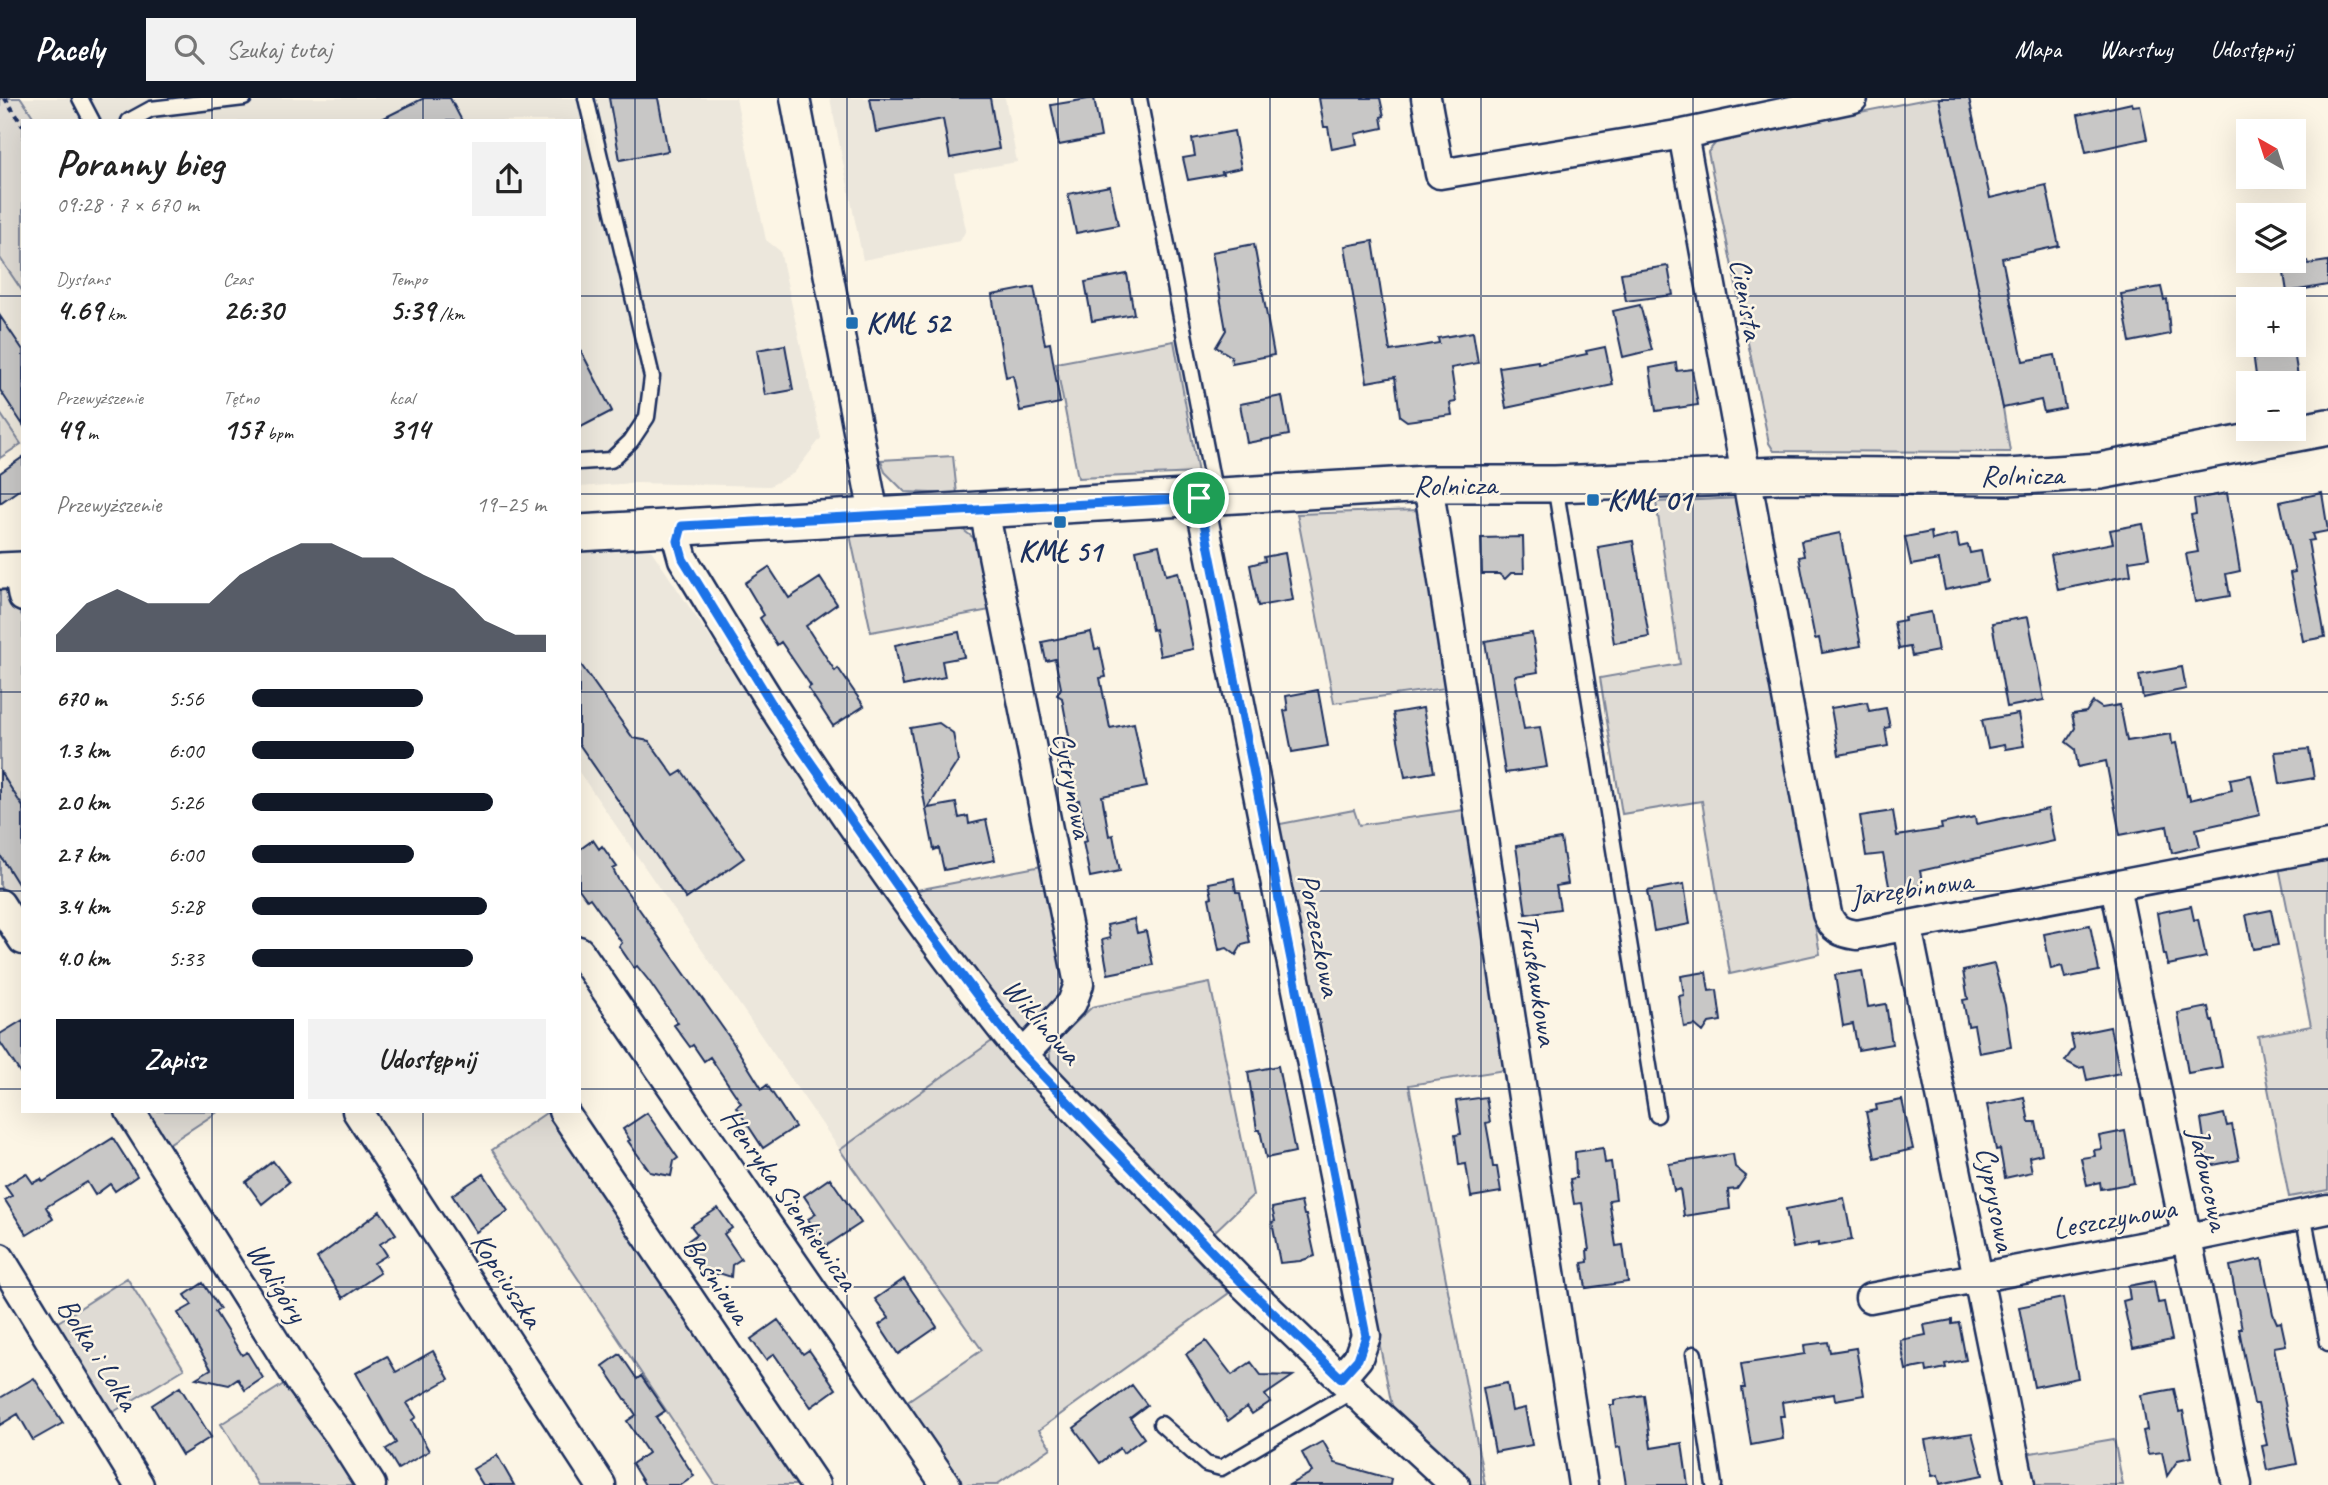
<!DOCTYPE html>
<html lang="pl">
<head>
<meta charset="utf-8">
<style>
	:root { --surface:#fff; --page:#f2f2f2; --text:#222; --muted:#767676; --accent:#111827 }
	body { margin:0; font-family:Caveat,sans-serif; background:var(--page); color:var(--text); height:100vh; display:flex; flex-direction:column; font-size:26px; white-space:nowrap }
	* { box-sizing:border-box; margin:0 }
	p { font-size:23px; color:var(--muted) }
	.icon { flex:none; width:38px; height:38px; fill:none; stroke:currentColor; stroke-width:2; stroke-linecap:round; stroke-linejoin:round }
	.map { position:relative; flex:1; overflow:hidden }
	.drawer { position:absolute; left:21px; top:21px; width:560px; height:994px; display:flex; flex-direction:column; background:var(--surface); border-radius:0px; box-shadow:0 7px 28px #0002 }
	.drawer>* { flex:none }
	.needle { width:46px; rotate:321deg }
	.tools { position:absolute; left:2236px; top:21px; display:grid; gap:14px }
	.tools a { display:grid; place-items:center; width:70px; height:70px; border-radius:0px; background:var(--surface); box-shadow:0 7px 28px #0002; font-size:35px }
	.pin { position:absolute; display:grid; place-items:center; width:60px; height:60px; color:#fff; margin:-30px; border:4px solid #fff; border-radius:50%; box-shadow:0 2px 7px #0007 }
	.round { display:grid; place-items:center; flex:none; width:74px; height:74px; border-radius:0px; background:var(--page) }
	.headline { display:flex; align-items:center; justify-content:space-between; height:119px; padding:0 35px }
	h1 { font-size:38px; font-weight:700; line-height:52px }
	.stats { display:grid; grid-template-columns:repeat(3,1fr); gap:10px; height:119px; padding:7px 35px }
	.stats div { display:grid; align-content:center }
	.stats b { font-size:30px; font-weight:700 }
	.stats small { font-size:19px; font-weight:400 }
	.stats p { font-size:19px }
	.chart { height:196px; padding:14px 35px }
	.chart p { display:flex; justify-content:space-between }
	.chart svg { width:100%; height:126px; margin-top:7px; fill:var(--accent); opacity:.7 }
	.button { display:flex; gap:14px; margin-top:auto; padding:14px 35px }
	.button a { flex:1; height:80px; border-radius:0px; background:var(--accent); color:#fff; font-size:28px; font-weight:700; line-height:80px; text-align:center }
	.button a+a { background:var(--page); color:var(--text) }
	ul { padding:0 35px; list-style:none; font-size:23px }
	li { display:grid; grid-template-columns:112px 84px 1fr; align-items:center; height:52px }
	li i { height:18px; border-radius:9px; background:var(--accent) }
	header { display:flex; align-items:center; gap:42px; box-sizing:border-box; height:98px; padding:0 35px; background:var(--accent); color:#fff }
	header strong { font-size:33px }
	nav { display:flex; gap:38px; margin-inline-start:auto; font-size:24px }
	.search { width:490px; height:63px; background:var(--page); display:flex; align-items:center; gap:18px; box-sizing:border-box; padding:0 24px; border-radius:0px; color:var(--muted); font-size:26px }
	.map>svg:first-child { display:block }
	.built { fill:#ece7dc }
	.green { fill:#dfdbd4; stroke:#7d8599; stroke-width:2 }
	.building { fill:#c8c7c6; stroke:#1b2f5e; stroke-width:2 }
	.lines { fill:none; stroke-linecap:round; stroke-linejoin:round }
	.service-casing { stroke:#1b2f5e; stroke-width:19 }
	.minor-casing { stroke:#1b2f5e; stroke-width:33 }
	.tertiary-casing { stroke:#1b2f5e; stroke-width:40 }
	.path { stroke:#1b2f5e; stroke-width:4.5; stroke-dasharray:5 5; stroke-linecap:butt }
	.service { stroke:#fcf5e5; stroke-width:14 }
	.minor { stroke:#fcf5e5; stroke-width:28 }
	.tertiary { stroke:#fcf5e5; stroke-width:35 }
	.route-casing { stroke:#fff; stroke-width:14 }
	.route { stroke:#1a73e8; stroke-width:9 }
	.grid { fill:none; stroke:#1b2f5e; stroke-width:2; stroke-opacity:0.55 }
	.poi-dot { fill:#1f6fb2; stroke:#fcf5e5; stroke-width:2.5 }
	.labels { text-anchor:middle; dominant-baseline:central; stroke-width:5; stroke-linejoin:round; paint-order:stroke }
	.street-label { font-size:30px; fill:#1b2f5e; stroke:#fcf5e5 }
	.poi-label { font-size:30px; font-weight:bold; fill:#1b2f5e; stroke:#fcf5e5; text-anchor:start }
</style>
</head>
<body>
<header>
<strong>Pacely</strong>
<div class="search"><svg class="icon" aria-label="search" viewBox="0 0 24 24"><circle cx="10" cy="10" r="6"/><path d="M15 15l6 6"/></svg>Szukaj tutaj</div>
<nav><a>Mapa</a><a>Warstwy</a><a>Udostępnij</a></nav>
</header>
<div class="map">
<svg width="2328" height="1387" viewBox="0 0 2328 1387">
	<rect width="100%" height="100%" fill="#fcf5e5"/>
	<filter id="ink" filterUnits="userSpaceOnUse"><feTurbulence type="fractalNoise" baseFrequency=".0143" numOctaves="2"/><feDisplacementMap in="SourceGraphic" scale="14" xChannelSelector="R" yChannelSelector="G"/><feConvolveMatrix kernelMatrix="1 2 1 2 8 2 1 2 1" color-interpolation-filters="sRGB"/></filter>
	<g filter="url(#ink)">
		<path class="built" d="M21 0H736L766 142 780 153 821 340 794 375 770 388 634 385 579 389V23H36Z
			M830 0H1005L1017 64 954 75 966 132 960 143 863 162Z
			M0 160 23 194V349L0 315Z
			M651 452 847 743 992 943 840 1052 579 674V453Z"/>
		<path class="green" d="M0 0H21L36 23H23V194L0 160Z
			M1932 0H1939L2003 310 2010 354 1774 353 1769 345 1708 54 1718 42Z
			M1174 243 1198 375 1078 380 1056 265Z
			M0 315 21 346 0 360Z
			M953 358 957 396 905 394 885 374 881 362Z
			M1741 400 1820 856 1730 876 1702 703 1622 716 1600 580 1680 566 1656 404Z
			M1418 412 1446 590 1334 605 1297 416Z
			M962 431 975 441 990 512 871 534 850 437Z
			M5 492 23 519V823L0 787V493Z
			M1354 712 1359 727 1464 712 1505 972 1409 987 1485 1387H1470L1393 1313 1275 727Z
			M2328 760V1092L2289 1099 2258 938 2311 928 2279 769Z
			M1042 768 1068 897 1032 932 1019 937 917 792Z
			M1210 885 1253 1097 1210 1138 1051 969 1049 950 1092 909Z
			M992 943 1229 1195 1039 1332 1051 1350 996 1387H961L906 1304 982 1252 840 1052Z
			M142 1013H219L164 1049Z
			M549 1013H555L808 1387H716L492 1052Z
			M127 1180 184 1271 110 1316 55 1226Z
			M290 1282 362 1387H258L221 1326Z
			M2114 1341 2123 1387H2031L2025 1356Z"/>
		<path class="building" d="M424 0H450L462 23H378Z
			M609 0H658L668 53 620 62Z
			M870 0H990L999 51 950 60 943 21 876 34Z
			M1094 0 1101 39 1059 47 1051 7Z
			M1319 0H1380L1384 18 1381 19 1383 30 1355 36 1357 46 1332 51 1328 29H1324Z
			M1939 0H1969L1990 100 2046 87 2059 148 2002 160 2023 263 2055 257 2065 310 2044 314 2041 302 2003 310Z
			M2132 5 2133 8 2140 7 2147 41 2086 54 2078 17Z
			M1234 33 1241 70 1222 74 1223 76 1188 82 1183 60 1195 58 1192 41Z
			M1110 88 1118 127 1076 135 1068 96Z
			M1373 143 1390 253 1439 245 1438 240 1473 234 1478 265 1451 270 1456 304 1450 305 1452 317 1407 323 1400 318 1395 279 1367 284 1345 148Z
			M1254 146 1274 257 1232 265 1231 258 1216 249 1226 232 1212 154Z
			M2282 163H2307L2308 166 2328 163V187L2287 194Z
			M1668 168 1673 197 1626 203 1621 175Z
			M1127 176 1134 216 1092 223 1085 184Z
			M1034 189 1045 246 1050 245 1060 305 1020 313 1013 277 1006 279 992 197Z
			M2161 189 2164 202 2167 201 2170 236 2130 244 2121 196Z
			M1640 207 1652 252 1623 259 1613 213Z
			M0 218 23 252V327L0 292Z
			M785 247 793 292 765 297 757 252Z
			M2252 247H2293L2299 285H2257Z
			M579 249 612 313 579 330Z
			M1605 249 1613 287 1506 310 1499 269 1538 263V266L1587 256 1586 253Z
			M1676 265 1677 273 1692 271 1698 307 1656 313 1650 270Z
			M1282 298 1289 337 1247 345 1240 306Z
			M23 359V389L0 405V375Z
			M2227 395 2240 473 2226 476 2230 498 2195 504 2186 456 2198 454 2191 417 2196 416 2194 401Z
			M2322 395 2328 433 2312 436 2314 442 2308 443 2325 539 2303 543 2290 475 2295 474 2280 404Z
			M2143 426 2149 460 2129 463 2131 477 2058 492 2051 457 2113 445 2110 432Z
			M1931 434 1932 442 1957 436 1959 449 1968 447 1970 455 1981 453 1987 483 1945 492 1939 462 1911 467 1905 439Z
			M1840 435 1861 548 1822 555 1819 540 1815 541 1806 495 1799 459 1804 458 1801 443Z
			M1523 439 1524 475H1511L1505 481 1499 476H1482L1481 440Z
			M1633 443 1649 539 1614 545 1598 449Z
			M1159 447 1166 477 1178 474 1193 551 1160 558 1155 531 1152 532 1136 452Z
			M1285 455 1293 502 1258 508 1250 467 1265 463 1264 459Z
			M769 469 789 500 820 480 837 506 806 528 835 573 838 570 864 608 833 628 808 590 811 588 781 544 777 547 760 520 764 517 745 485Z
			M1931 514 1938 553 1912 558 1910 549 1899 551 1894 524 1905 522 1904 519Z
			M2028 519 2044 602 2007 609 1992 525Z
			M959 534 964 559 942 563 945 579 903 588 895 547Z
			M1091 534 1095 551 1100 550 1106 579 1100 580 1110 630 1134 625 1147 689 1102 698 1109 738 1113 737 1120 773 1090 779 1083 744 1087 743 1079 702 1074 703 1062 640 1069 638 1062 600 1057 597 1061 590 1055 561 1046 563 1042 544Z
			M1532 535 1538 574 1515 578 1524 631 1540 629 1547 669 1505 675 1485 543Z
			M579 564 633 640 649 643 674 678 682 673 744 760 686 801 579 646Z
			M2182 569 2186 591 2143 600 2139 577Z
			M1318 592 1328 648 1292 654 1284 613 1288 612 1286 598Z
			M1867 604 1869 613 1886 610 1890 629 1885 630 1888 648 1839 657 1831 610Z
			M2093 604 2102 610 2120 607 2127 643 2171 636 2172 646 2176 645 2187 698 2189 697 2190 702 2232 692 2230 681 2251 677 2260 717 2196 731 2200 748 2172 755 2167 728 2120 737 2106 663 2078 669 2075 651 2066 644 2075 630 2072 616 2086 614Z
			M1423 610 1434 674 1405 679 1393 615Z
			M2018 616 2024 648 2005 651 2004 647 1988 650 1982 622Z
			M939 625 953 635 958 663 928 710 956 705 959 720 968 718 969 726 986 722 995 762 944 772 939 750 934 752 910 630Z
			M2309 651 2314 680 2280 686 2275 654Z
			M0 673 23 709V794L0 757Z
			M2048 711 2054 743 1920 773 1923 787 1890 793 1883 756 1866 758 1860 718 1893 713 1897 738 1942 731 1941 726 1975 719 1976 726Z
			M1561 741 1568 786 1556 788 1560 811 1526 816 1516 748Z
			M593 742 599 751 602 748 617 769 613 771 618 781 732 943 762 991 767 987 795 1029 763 1050 736 1009 741 1005 710 959 704 963 693 947 690 949 674 927 678 925 649 883 637 868 634 870 619 848 622 845 590 800 587 802 579 791V752Z
			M1234 780 1236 794H1240L1250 845 1242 847 1236 857 1227 850 1219 852 1209 800 1212 799 1209 785Z
			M1684 786 1690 826 1654 833 1647 793Z
			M2191 808 2194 822 2198 821 2206 859 2168 867 2166 857H2164L2157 815Z
			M2271 812 2278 847 2253 851 2246 817Z
			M1134 821 1137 835 1146 833 1153 867 1108 876 1102 842 1110 840 1107 827Z
			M2090 827 2099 873 2065 880 2062 868 2051 871 2044 836Z
			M1994 866 2005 907 2011 949 1979 955 1974 927 1968 928 1963 902 1968 901 1963 873Z
			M1862 873 1868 909 1886 906 1892 946 1858 952 1853 926 1843 928 1835 877Z
			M1706 874 1709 893 1717 892 1721 923 1709 925 1703 934 1695 927 1684 929 1679 898 1684 897 1681 878Z
			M2208 909 2211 923 2213 922 2222 969 2188 975 2178 915Z
			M23 922V979L0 944V936Z
			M2110 929 2120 975 2087 982 2084 969 2078 970 2065 963 2074 950 2071 937Z
			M1278 968 1295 1054 1266 1060 1260 1032H1257L1248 974Z
			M1486 999 1490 1024 1486 1025 1490 1047 1493 1069H1497L1501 1094 1471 1099 1466 1066 1459 1067 1457 1051 1455 1037 1461 1036 1456 1003Z
			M2024 999 2029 1024H2036L2042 1056 2029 1059 2032 1074 2005 1080 2000 1051 1996 1052 1987 1007Z
			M1902 1002 1913 1051 1875 1060 1866 1014 1877 1012 1876 1007Z
			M647 1015 678 1060 674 1063 671 1078 650 1074 628 1043 630 1042 623 1031Z
			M2224 1016 2227 1028 2232 1027 2239 1062 2208 1068 2201 1021Z
			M2125 1033 2134 1085 2101 1091 2100 1084 2087 1087 2081 1060 2095 1058 2094 1052 2102 1051 2099 1038Z
			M113 1040 137 1078 115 1093 110 1086 95 1097 87 1084 46 1109 53 1121 27 1137 5 1102 12 1098 5 1088 26 1075 33 1085 41 1081 43 1084Z
			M1603 1050 1605 1065 1611 1064 1616 1101 1609 1102 1616 1148 1623 1147 1628 1184 1586 1190 1582 1165 1588 1164 1587 1152H1589L1582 1105 1574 1106 1570 1081 1576 1080 1575 1054Z
			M1733 1056 1735 1069 1746 1078 1737 1091 1728 1092 1730 1111 1684 1118 1680 1091 1674 1093 1669 1066Z
			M273 1063 289 1084 262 1106 246 1084Z
			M484 1076 508 1113 476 1134 452 1097Z
			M830 1080 861 1125 826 1148 808 1121 816 1116 804 1098Z
			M1844 1100 1852 1142 1818 1148V1145L1793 1150 1786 1111Z
			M1301 1104 1304 1117H1306L1315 1158 1300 1163 1280 1165 1272 1124 1275 1123 1272 1110Z
			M718 1110 732 1130 724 1136 741 1161 732 1167 731 1179 719 1175 710 1181 685 1145 697 1136 691 1128Z
			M380 1113 396 1136 380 1146 387 1157 374 1165 380 1175 343 1200 317 1160Z
			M2262 1161 2273 1216 2277 1225 2281 1224 2286 1247 2274 1249 2297 1366 2267 1372 2262 1348 2267 1347 2258 1306H2254L2243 1252 2239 1231H2242L2230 1168Z
			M904 1181 937 1229 898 1256 879 1227 889 1220 875 1201Z
			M2154 1183 2158 1205 2164 1204 2172 1242 2133 1250 2123 1203 2130 1201 2128 1188Z
			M203 1185 220 1211 215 1214 242 1257 247 1254 263 1280 245 1292 238 1281 229 1287 196 1280 211 1271 178 1215 192 1207 185 1197Z
			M2063 1200 2078 1280 2034 1289 2019 1209Z
			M778 1222 803 1256 809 1252 836 1291 811 1309 774 1256 766 1262 751 1241Z
			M1952 1222V1226L1959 1225 1966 1262 1945 1266 1946 1270 1927 1274 1926 1268 1906 1272 1900 1242 1926 1237 1924 1227Z
			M1206 1243 1232 1277 1251 1264 1261 1277 1293 1278 1265 1297 1270 1304 1252 1316 1247 1309 1228 1323 1186 1256Z
			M1828 1244 1830 1254 1856 1250 1864 1297 1835 1302 1834 1296 1782 1304 1784 1318H1780L1783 1341 1751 1347 1742 1290H1745L1741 1266 1805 1256 1804 1247Z
			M433 1253 449 1281 407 1305 416 1319 412 1322 429 1353 398 1371 386 1351 396 1345 356 1275 387 1258 396 1274Z
			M620 1256 637 1281 641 1278 665 1313 656 1319 694 1378 681 1387H645L632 1366 648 1355 627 1323 636 1317 603 1268Z
			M34 1280 63 1325 33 1342 18 1316 0 1327V1300Z
			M1507 1285 1512 1313 1525 1310 1532 1347 1495 1354 1483 1290Z
			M1132 1287 1147 1307 1130 1320 1144 1340 1123 1355 1120 1350 1100 1365 1074 1330Z
			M180 1289 211 1339 182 1357 152 1307Z
			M2174 1291 2179 1314 2183 1313 2192 1359 2178 1362 2167 1378 2162 1354 2148 1356 2143 1333 2147 1332 2141 1297Z
			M1644 1297 1651 1350 1682 1345 1688 1387H1626L1620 1349 1616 1350 1610 1307H1614V1302Z
			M1972 1335 1983 1377 1940 1386 1938 1377 1932 1378 1925 1342Z
			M1323 1343 1335 1365 1391 1381 1390 1387H1289L1312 1374 1302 1355Z
			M497 1357 514 1387H483L473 1371Z"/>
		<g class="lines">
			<defs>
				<path id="service" d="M80 0 92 23
					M1139 0 1215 397
					M129 23 151 11 244 0
					M579 364 611 362 631 343 647 319 652 279 586 0
					M1555 387 1657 1017
					M2303 1116 2328 1245
					M1694 1256 1714 1387
					M1161 1326 1206 1366 1221 1370 1354 1292"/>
				<path id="minor" d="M795 0 874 417
					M1426 0 1440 76 1683 36 1853 0
					M1683 36 1827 816C1833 831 1841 835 1857 837L2328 747
					M1428 386 1583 1387
					M1199 399 1366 1238 1358 1260 1341 1280
					M984 412 1079 886 1072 905 1023 957
					M682 428 678 443 683 461C718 518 752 577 789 633 862 744 939 854 1023 957L1245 1188 1366 1305 1455 1387
					M18 472 23 499
					M2115 788 2237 1387
					M0 806 23 842
					M1907 829 2020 1387
					M579 853 946 1387
					M130 1013 299 1282 340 1338 371 1387
					M357 1013 601 1387
					M563 1013 815 1387
					M0 1160 139 1387
					M1870 1200 2188 1140 2328 1111"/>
				<path id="tertiary" d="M579 435 1428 386H1555L1781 377 2008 379 2100 373 2328 329
					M0 473 23 472"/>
			</defs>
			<use href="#service" class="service-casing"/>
			<use href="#minor" class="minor-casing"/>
			<use href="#tertiary" class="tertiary-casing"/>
			<path class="path" d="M5 0 23 28"/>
			<use href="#service" class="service"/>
			<use href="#minor" class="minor"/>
			<use href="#tertiary" class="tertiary"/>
		</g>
	</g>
	<g class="lines" filter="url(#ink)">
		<defs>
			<path id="route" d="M1199 400 1366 1238 1358 1261 1341 1280 1245 1188 1023 957 997 924 931 836 788 632 683 461 678 443 682 428Z"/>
		</defs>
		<use href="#route" class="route-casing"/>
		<use href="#route" class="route"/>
	</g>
	<path class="grid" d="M212 0V23M423 0V23M635 0V1387M847 0V1387M1058 0V1387M1270 0V1387M1481 0V1387M1693 0V1387M1905 0V1387M2116 0V1387M0 198H23M579 198H2328M0 396H23M579 396H2328M0 594H23M579 594H2328M0 793H23M579 793H2328M0 991H23M579 991H2328M212 1013V1387M423 1013V1387M0 1189H2328"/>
	<g class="poi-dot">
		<rect x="845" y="218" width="14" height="14" rx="3.5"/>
		<rect x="1586" y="395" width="14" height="14" rx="3.5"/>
		<rect x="1053" y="417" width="14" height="14" rx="3.5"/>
	</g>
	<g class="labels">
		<g class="street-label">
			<text transform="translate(1747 201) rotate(80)">Cienista</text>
			<text transform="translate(2022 377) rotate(-1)">Rolnicza</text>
			<text transform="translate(1455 387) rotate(-1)">Rolnicza</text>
			<text transform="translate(1073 687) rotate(79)">Cytrynowa</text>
			<text transform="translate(1911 790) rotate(-8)">Jarzębinowa</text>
			<text transform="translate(1320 837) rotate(79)">Porzeczkowa</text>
			<text transform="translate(1538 882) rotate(81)">Truskawkowa</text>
			<text transform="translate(1042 923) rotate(49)">Wiklinowa</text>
			<text transform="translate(2209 1081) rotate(78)">Jałowcowa</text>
			<text transform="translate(790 1101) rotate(55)">Henryka Sienkiewicza</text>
			<text transform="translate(1996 1101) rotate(79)">Cyprysowa</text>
			<text transform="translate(2114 1120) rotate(-10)">Leszczynowa</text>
			<text transform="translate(507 1182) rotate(57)">Kopciuszka</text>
			<text transform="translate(717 1182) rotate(56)">Baśniowa</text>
			<text transform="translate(277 1184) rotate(58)">Waligóry</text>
			<text transform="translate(98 1256) rotate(58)">Bolka i Lolka</text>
		</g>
		<g class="poi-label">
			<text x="866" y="225">KMŁ 52</text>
			<text x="1607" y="402">KMŁ 01</text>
			<text x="1060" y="453" text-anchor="middle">KMŁ 51</text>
		</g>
	</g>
</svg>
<div class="tools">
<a><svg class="needle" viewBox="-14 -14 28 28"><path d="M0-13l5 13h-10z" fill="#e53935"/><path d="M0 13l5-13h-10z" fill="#767676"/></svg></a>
<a><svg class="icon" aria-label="layers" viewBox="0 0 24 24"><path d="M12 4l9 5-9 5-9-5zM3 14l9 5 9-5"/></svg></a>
<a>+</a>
<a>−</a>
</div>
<div class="pin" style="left:1199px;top:400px;background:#1e9e55"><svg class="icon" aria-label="arrive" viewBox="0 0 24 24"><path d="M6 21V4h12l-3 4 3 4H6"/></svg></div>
<section class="drawer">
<div class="headline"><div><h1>Poranny bieg</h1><p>09:28 · 7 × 670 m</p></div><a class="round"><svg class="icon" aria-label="share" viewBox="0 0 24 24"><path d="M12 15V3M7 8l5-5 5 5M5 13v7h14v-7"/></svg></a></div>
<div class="stats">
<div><p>Dystans</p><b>4.69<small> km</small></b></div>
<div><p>Czas</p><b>26:30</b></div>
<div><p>Tempo</p><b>5:39<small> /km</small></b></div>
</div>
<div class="stats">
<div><p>Przewyższenie</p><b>49<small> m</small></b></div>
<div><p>Tętno</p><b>157<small> bpm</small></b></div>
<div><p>kcal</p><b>314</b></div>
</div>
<div class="chart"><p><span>Przewyższenie</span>19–25 m</p>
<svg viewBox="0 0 160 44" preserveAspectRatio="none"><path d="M0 44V38L10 27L20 22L30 27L40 27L50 27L60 17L70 11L80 6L90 6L100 11L110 11L120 17L130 22L140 33L150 38L160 38V44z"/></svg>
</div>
<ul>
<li><b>670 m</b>5:56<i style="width:58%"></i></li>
<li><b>1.3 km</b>6:00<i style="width:55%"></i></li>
<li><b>2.0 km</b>5:26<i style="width:82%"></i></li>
<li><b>2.7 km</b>6:00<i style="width:55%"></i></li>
<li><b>3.4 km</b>5:28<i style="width:80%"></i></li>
<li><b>4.0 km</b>5:33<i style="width:75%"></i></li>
</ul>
<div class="button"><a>Zapisz</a><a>Udostępnij</a></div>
</section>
</div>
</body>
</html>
